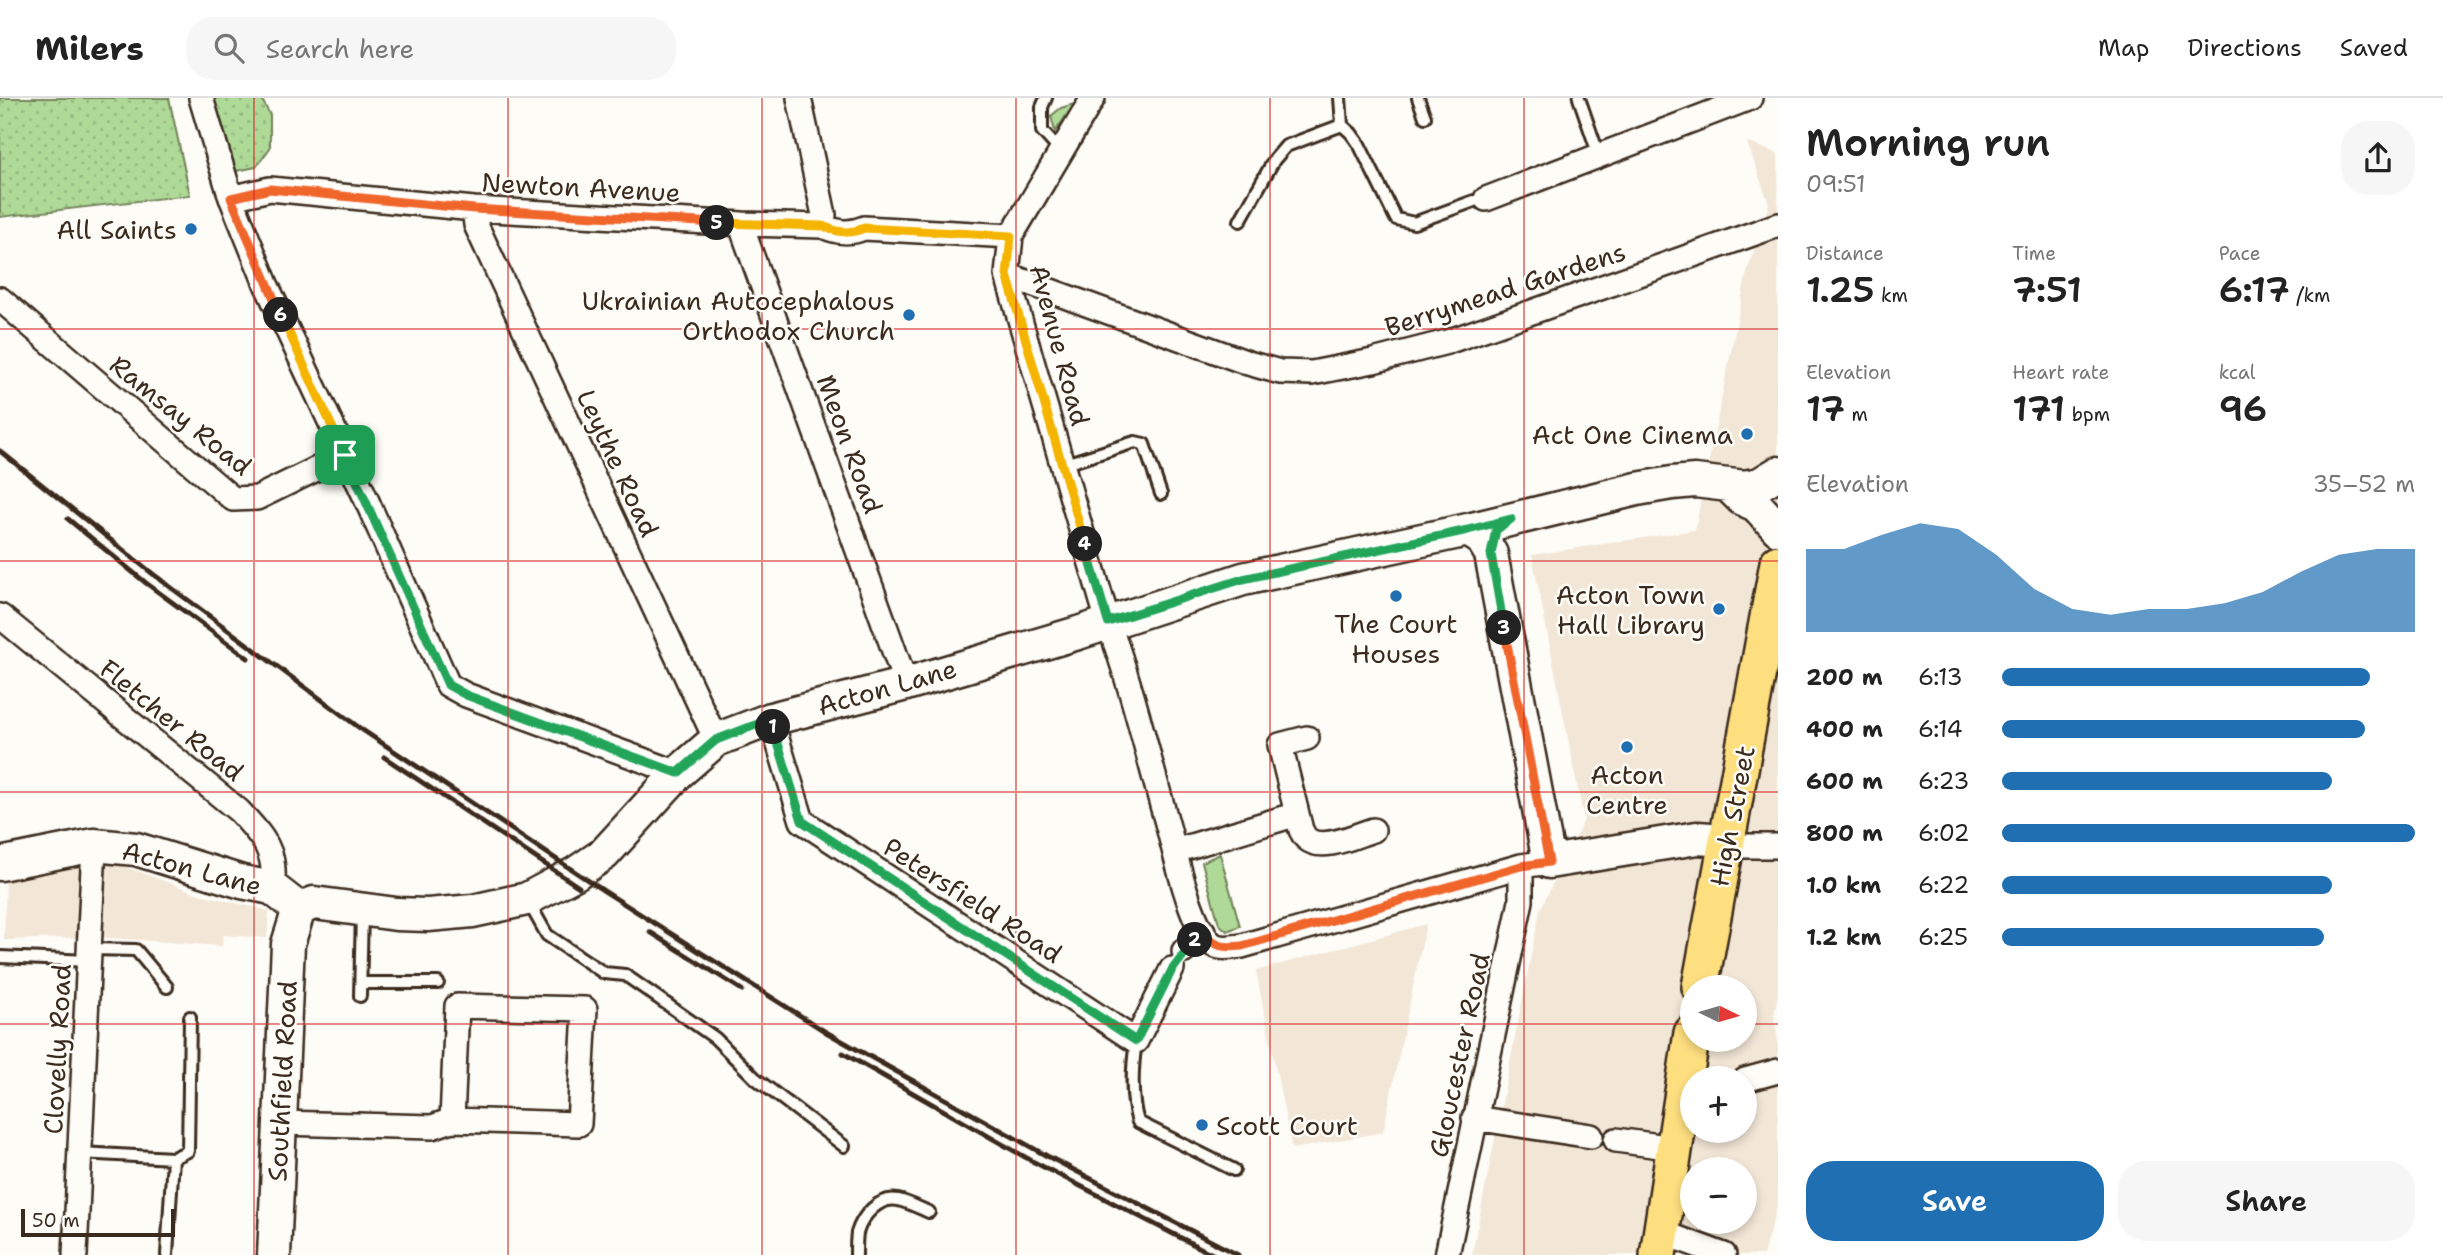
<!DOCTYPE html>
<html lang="en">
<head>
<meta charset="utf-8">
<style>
	:root { --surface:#fff; --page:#f6f6f6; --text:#222; --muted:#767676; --line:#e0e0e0; --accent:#1f6fb2 }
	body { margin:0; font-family:"Shantell Sans",sans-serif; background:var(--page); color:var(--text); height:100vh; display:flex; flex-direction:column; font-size:26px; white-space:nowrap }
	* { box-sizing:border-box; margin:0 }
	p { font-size:23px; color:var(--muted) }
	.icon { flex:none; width:38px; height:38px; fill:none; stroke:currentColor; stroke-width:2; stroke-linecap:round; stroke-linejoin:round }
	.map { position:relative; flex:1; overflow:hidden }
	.sheet { display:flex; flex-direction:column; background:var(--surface); width:665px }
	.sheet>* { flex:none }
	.needle { width:46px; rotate:95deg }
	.fabs { position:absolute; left:1680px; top:877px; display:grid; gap:14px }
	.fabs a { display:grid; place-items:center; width:77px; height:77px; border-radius:50%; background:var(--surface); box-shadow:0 4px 10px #0003; font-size:35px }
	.scale { position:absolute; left:21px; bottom:18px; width:154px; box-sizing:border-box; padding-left:7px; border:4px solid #3b2a1e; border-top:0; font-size:19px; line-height:24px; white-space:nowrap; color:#3b2a1e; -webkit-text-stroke:5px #fdfcf7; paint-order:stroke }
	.pin { position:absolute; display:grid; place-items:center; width:60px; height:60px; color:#fff; margin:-30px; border-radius:14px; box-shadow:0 4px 10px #0006 }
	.km { position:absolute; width:35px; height:35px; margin:-18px; border-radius:50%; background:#222; color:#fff; font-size:19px; line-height:35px; text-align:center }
	.round { display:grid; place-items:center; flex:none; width:74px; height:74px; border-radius:28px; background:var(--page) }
	.head { display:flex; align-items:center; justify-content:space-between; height:119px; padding:0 28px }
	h1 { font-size:38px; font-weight:600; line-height:52px }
	.stats { display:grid; grid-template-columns:repeat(3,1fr); gap:10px; height:119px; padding:7px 28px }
	.stats div { display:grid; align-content:center }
	.stats b { font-size:35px; font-weight:600 }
	.stats small { font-size:19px; font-weight:400 }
	.stats p { font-size:19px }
	.chart { height:196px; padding:14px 28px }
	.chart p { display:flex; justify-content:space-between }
	.chart svg { width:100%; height:126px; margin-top:7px; fill:var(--accent); opacity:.7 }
	.cta { display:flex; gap:14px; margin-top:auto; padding:14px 28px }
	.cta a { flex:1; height:80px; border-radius:28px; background:var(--accent); color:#fff; font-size:28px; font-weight:600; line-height:80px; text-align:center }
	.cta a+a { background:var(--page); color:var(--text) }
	ul { padding:0 28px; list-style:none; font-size:23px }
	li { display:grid; grid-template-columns:112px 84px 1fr; align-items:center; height:52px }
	li i { height:18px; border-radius:9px; background:var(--accent) }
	header { display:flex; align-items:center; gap:42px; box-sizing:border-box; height:98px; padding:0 35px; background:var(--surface); border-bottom:2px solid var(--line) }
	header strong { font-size:33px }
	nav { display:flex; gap:38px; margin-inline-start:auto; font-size:24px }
	.search { width:490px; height:63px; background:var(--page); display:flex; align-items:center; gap:18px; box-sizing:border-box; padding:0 24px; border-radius:28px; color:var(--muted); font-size:26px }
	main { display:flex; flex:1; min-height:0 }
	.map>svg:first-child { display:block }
	.built { fill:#f2e6d6; fill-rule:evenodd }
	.grass { fill:#aed997; stroke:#74825a; stroke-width:2 }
	.park { fill:url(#park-dots); stroke:#74825a; stroke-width:2 }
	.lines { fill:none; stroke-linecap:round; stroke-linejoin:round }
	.service-casing { stroke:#3b2a1e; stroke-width:16 }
	.minor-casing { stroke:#3b2a1e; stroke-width:28 }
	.secondary-casing { stroke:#3b2a1e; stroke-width:37 }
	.primary-casing { stroke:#3b2a1e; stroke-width:40 }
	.service { stroke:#fdfcf7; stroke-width:10 }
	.minor { stroke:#fdfcf7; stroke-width:23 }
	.secondary { stroke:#fdfcf7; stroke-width:32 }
	.primary { stroke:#fedf80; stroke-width:35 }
	.rail { stroke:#3b2a1e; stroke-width:5 }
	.split-1-casing { stroke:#fff; stroke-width:14 }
	.split-2-casing { stroke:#fff; stroke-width:14 }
	.split-3-casing { stroke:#fff; stroke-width:14 }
	.split-4-casing { stroke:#fff; stroke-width:14 }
	.split-5-casing { stroke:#fff; stroke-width:14 }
	.split-6-casing { stroke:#fff; stroke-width:14 }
	.split-7-casing { stroke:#fff; stroke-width:14 }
	.split-1 { stroke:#22a559; stroke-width:9 }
	.split-2 { stroke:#22a559; stroke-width:9 }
	.split-3 { stroke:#f0652b; stroke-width:9 }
	.split-4 { stroke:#22a559; stroke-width:9 }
	.split-5 { stroke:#f5b400; stroke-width:9 }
	.split-6 { stroke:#f0652b; stroke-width:9 }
	.split-7 { stroke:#f5b400; stroke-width:9 }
	.grid { fill:none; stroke:#d62828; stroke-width:2; stroke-opacity:0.55 }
	.poi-dot { fill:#1f6fb2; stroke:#fdfcf7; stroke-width:2.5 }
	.labels { text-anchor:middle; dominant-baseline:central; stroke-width:5; stroke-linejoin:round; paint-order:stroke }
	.street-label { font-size:26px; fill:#3b2a1e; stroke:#fdfcf7 }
	.poi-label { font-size:26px; fill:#3b2a1e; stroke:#fdfcf7; text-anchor:end }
</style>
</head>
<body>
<header>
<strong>Milers</strong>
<div class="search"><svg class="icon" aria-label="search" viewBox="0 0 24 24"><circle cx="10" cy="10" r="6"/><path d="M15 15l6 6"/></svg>Search here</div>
<nav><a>Map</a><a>Directions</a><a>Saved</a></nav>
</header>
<main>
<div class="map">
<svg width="1778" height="1157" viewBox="0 0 1778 1157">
	<defs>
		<pattern id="park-dots" width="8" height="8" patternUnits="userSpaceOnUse" patternTransform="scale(1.75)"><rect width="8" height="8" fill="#aed997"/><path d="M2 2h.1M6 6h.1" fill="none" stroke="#97ba82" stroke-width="1.8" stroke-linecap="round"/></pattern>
	</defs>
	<rect width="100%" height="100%" fill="#fdfcf7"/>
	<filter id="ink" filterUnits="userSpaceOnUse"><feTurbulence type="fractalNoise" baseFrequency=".0143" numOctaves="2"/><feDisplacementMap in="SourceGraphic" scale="14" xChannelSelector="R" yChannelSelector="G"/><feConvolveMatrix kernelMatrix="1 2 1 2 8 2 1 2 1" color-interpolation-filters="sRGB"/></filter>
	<g filter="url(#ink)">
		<path class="built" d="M1747 44 1778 56V896L1774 918 1778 944V1105L1763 1157H1472L1540 812 1584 722 1532 457 1695 432 1747 174 1769 106ZM1692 889H1745V942H1692ZM1692 980H1745V1032H1692ZM1692 1071H1745V1124H1692Z
			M110 763 199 796 269 813 267 840 223 837 222 848 97 839 4 842 6 781Z
			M1426 826 1383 1034 1292 1051 1256 873Z"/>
		<path class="grass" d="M1074 6 1055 34 1051 18 1061 10Z
			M1220 756 1240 828 1227 833 1219 826 1202 764Z"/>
		<path class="park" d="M0 0H169L190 97 0 119Z
			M211 0H261L270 17V50L256 69 231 74Z"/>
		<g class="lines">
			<defs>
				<path id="service" d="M1046 0 1042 9V33L1061 54
					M1418 0 1425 19
					M1579 0 1599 58
					M1342 27 1351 35 1359 46 1396 121 1414 125 1474 103
					M1240 123 1274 62 1286 48 1342 27 1340 0
					M1062 367 1135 344 1144 346 1161 396
					M528 803 547 837 604 875 625 877 651 895 715 940 755 980 844 1048
					M90 851 136 852 167 889
					M0 859 89 863
					M361 885H438
					M360 898 362 814
					M1136 943C1132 970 1130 998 1138 1024L1234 1072
					M80 1055 173 1060
					M167 1157 173 1060 188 1053 190 919
					M856 1157C856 1150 856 1142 857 1135 862 1118 879 1098 898 1102 908 1104 919 1110 929 1114"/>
				<path id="minor" d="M201 0 230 97 266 186 363 394 448 587 466 597 678 675
					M799 0 824 117 823 128
					M1093 0 1011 138 1007 177 1108 524C1132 589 1148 658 1167 725 1175 753 1190 826 1211 845 1219 852 1232 849 1242 848L1521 768 1549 764
					M231 100 270 91 474 111 743 126 823 128C838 135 850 136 864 130L1011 138
					M1486 101 1750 0
					M474 111 476 127 716 642
					M743 126 744 136 906 586
					M1007 177 1248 265 1280 274 1312 275 1373 263 1447 244 1778 127
					M0 201 233 401 257 400 345 357
					M0 518 239 713C262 738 278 754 272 790
					M771 621 802 723 1136 943 1172 871
					M1307 640 1280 647 1301 732C1303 735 1304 739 1307 741 1323 754 1356 737 1373 732
					M1726 742 1744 748H1778
					M1175 753 1297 716
					M1184 853 1203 833
					M1745 982 1778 973
					M1474 1020 1591 1038
					M280 1025 432 1029 452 1022 579 1026 585 911 457 908 452 1022
					M1616 1042 1674 1050
					M1661 1134 1724 1157
					M75 1157 94 747
					M1447 1157 1521 803V768"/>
				<path id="secondary" d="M1729 388 1742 401 1756 407 1778 431
					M1468 432 1482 441 1491 456 1549 764 1697 740 1726 742
					M0 766 94 747 136 751 242 784 272 790 299 811
					M299 811 314 805 396 816 428 817 473 813 527 801 576 775 604 756 678 675 716 642 771 621 906 586 1078 535 1243 481 1468 432 1637 391 1672 385 1695 383 1745 389 1760 386 1778 375
					M274 1157 288 846 299 811"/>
				<path id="primary" d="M1700 889 1778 465
					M1658 1157 1692 935"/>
			</defs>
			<use href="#service" class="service-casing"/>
			<use href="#minor" class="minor-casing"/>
			<use href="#secondary" class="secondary-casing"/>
			<use href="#primary" class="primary-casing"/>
			<use href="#service" class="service"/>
			<use href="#minor" class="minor"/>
			<use href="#secondary" class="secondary"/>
			<use href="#primary" class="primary"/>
			<path class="rail" d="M0 353 153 476 361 631 604 793 826 934 1047 1058 1238 1157
				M68 421 146 485 248 560
				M384 659 579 789
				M650 834 742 892
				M843 955 1032 1063 1214 1157"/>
		</g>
	</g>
	<g class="lines" filter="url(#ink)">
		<defs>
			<path id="split-1" d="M345 357 448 587 466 597 678 675 716 642 771 621 773 629"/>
			<path id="split-2" d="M773 629 802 723 1136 943 1172 872 1195 842"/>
			<path id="split-3" d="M1195 842 1202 833C1214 849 1223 850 1242 848L1521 768 1549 764 1504 530"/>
			<path id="split-4" d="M1085 446 1108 524 1243 481 1468 432 1511 421 1496 432 1491 456 1504 530"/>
			<path id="split-5" d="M717 125 823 128C838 135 850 136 864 130L1011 138 1007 177 1085 446"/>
			<path id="split-6" d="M281 217 231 100 270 91 474 111 717 125"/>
			<path id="split-7" d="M281 217 345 357"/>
		</defs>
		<use href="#split-1" class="split-1-casing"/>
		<use href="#split-2" class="split-2-casing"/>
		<use href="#split-3" class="split-3-casing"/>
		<use href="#split-4" class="split-4-casing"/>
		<use href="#split-5" class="split-5-casing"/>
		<use href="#split-6" class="split-6-casing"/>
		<use href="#split-7" class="split-7-casing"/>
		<use href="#split-1" class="split-1"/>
		<use href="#split-2" class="split-2"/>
		<use href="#split-3" class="split-3"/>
		<use href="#split-4" class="split-4"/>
		<use href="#split-5" class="split-5"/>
		<use href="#split-6" class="split-6"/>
		<use href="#split-7" class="split-7"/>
	</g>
	<path class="grid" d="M254 0V1157M508 0V1157M762 0V1157M1016 0V1157M1270 0V1157M1524 0V1157M0 231H1778M0 463H1778M0 694H1778M0 926H1692M1745 926H1778"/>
	<g class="poi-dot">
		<circle cx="191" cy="131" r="7"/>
		<circle cx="909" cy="217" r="7"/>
		<circle cx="1747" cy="336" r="7"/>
		<circle cx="1396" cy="498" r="7"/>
		<circle cx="1719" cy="511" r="7"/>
		<circle cx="1627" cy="649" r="7"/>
		<circle cx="1202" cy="1027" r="7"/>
	</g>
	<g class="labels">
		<g class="street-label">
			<text transform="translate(581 89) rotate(3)">Newton Avenue</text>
			<text transform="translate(1505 191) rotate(-18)">Berrymead Gardens</text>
			<text transform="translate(1060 247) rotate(75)">Avenue Road</text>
			<text transform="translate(181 317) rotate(39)">Ramsay Road</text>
			<text transform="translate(850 346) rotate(70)">Meon Road</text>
			<text transform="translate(618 365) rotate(65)">Leythe Road</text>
			<text transform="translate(887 589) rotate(-16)">Acton Lane</text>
			<text transform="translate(172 622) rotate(39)">Fletcher Road</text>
			<text transform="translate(1732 718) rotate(-79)">High Street</text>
			<text transform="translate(192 770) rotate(15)">Acton Lane</text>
			<text transform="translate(973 802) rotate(33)">Petersfield Road</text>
			<text transform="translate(57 951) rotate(-87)">Clovelly Road</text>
			<text transform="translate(1459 957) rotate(-78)">Gloucester Road</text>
			<text transform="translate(282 983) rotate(-87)">Southfield Road</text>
		</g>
		<g class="poi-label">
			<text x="177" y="131">All Saints</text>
			<text x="895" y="202">Ukrainian Autocephalous<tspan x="895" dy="30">Orthodox Church</tspan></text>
			<text x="1733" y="336">Act One Cinema</text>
			<text x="1705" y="496">Acton Town<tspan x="1705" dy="30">Hall Library</tspan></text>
			<text x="1396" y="525" text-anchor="middle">The Court<tspan x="1396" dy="30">Houses</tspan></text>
			<text x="1627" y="676" text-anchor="middle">Acton<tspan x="1627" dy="30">Centre</tspan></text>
			<text x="1216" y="1027" text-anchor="start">Scott Court</text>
		</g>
	</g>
</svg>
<div class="fabs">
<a><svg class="needle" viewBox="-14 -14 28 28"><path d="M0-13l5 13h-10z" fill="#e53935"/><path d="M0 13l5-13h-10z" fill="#767676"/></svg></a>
<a>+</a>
<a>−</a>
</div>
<div class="scale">50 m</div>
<div class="pin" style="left:345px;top:357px;background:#1e9e55"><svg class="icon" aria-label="arrive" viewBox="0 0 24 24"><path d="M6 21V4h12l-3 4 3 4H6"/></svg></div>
<b class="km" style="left:773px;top:629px">1</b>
<b class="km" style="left:1195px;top:842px">2</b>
<b class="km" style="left:1504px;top:530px">3</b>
<b class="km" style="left:1085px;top:446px">4</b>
<b class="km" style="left:717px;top:125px">5</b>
<b class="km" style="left:281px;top:217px">6</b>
</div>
<section class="sheet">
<div class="head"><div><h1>Morning run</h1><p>09:51</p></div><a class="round"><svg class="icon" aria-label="share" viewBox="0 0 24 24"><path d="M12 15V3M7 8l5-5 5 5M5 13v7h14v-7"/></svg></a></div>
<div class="stats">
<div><p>Distance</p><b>1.25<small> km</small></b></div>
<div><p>Time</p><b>7:51</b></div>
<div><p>Pace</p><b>6:17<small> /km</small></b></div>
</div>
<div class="stats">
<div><p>Elevation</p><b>17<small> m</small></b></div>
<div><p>Heart rate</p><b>171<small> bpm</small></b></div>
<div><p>kcal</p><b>96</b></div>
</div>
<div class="chart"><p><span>Elevation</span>35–52 m</p>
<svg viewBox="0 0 160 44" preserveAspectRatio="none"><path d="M0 44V15L10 15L20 10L30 6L40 8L50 17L60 29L70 36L80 38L90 36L100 36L110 34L120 30L130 23L140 17L150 15L160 15V44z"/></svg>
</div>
<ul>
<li><b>200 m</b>6:13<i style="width:89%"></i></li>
<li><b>400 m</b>6:14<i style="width:88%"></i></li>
<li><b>600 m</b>6:23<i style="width:80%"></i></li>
<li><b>800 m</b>6:02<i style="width:100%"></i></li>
<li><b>1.0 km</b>6:22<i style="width:80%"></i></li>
<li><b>1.2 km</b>6:25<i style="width:78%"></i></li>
</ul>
<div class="cta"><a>Save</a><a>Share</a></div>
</section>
</main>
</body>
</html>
